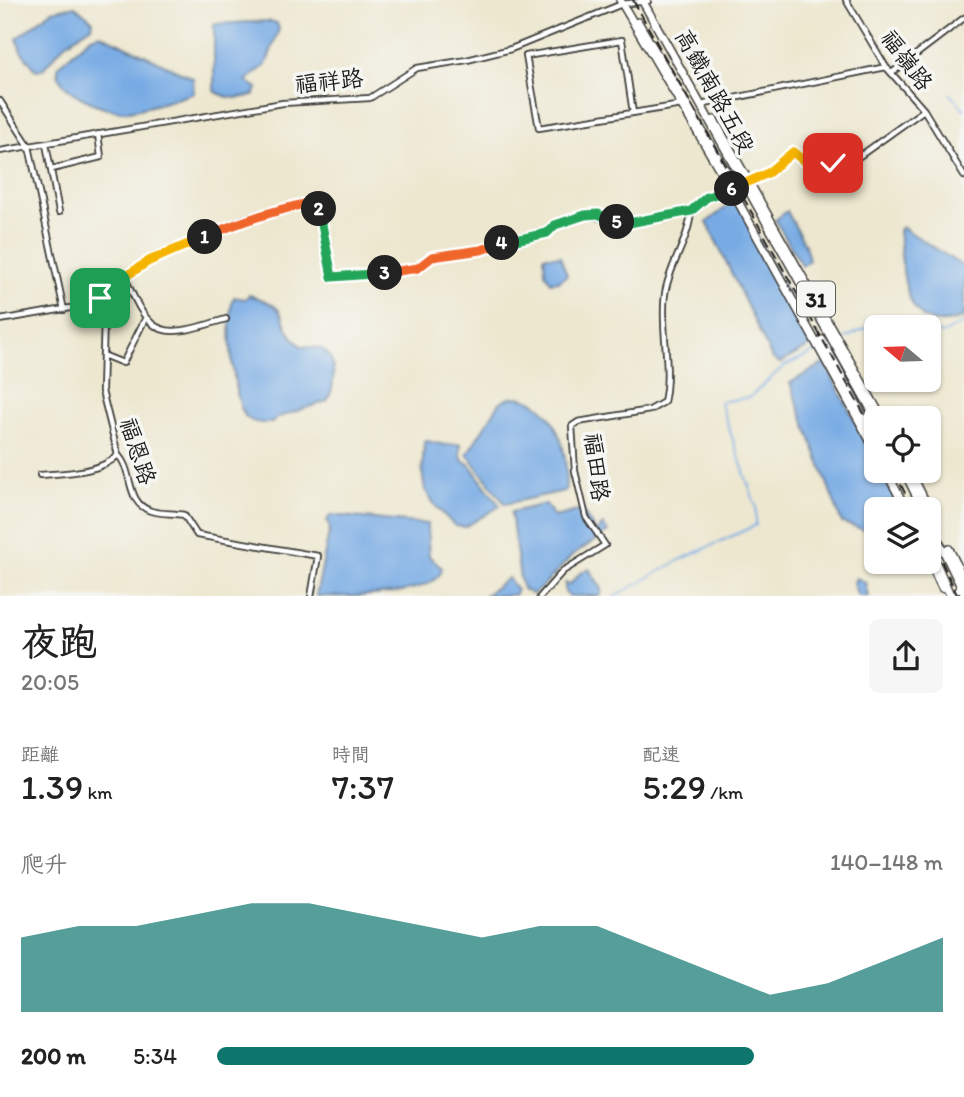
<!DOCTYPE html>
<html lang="zh-TW">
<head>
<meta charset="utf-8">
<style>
	:root { --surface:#fff; --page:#f6f6f6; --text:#222; --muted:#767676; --accent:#0f766e }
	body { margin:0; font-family:Itim,"LXGW WenKai TC",sans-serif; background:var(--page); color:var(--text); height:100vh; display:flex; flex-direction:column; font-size:26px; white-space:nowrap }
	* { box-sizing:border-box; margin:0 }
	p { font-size:23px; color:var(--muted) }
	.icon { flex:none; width:38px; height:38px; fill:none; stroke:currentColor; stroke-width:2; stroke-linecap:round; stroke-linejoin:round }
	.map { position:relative; height:596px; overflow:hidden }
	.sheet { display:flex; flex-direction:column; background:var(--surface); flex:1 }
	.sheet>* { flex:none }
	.needle { width:46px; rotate:289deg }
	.fabs { position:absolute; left:864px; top:315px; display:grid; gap:14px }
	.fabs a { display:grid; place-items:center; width:77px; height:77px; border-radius:10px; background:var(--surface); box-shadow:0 2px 5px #0004; font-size:35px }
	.pin { position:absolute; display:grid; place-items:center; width:60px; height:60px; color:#fff; margin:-30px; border-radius:14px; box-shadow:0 4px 10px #0006 }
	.km { position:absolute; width:35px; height:35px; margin:-18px; border-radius:50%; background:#222; color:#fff; font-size:19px; line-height:35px; text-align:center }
	.round { display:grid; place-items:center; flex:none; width:74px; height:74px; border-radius:10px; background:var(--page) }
	.headline { display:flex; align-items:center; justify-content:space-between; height:119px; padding:0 21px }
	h1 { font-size:38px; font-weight:600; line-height:52px }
	.stats { display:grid; grid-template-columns:repeat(3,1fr); gap:10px; height:119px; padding:7px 21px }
	.stats div { display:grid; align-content:center }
	.stats b { font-size:35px; font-weight:600 }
	.stats small { font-size:19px; font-weight:400 }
	.stats p { font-size:19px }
	.chart { height:196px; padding:14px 21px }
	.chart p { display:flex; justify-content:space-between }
	.chart svg { width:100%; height:126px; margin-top:7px; fill:var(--accent); opacity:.7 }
	ul { padding:0 21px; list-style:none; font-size:23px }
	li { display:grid; grid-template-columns:112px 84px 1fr; align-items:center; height:52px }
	li i { height:18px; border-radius:9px; background:var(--accent) }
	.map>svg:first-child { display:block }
	.water { fill:#78abe4; stroke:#4a6480; stroke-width:2 }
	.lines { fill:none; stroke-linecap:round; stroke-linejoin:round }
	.stream { stroke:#78abe4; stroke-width:2 }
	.minor-casing { stroke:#3b3a37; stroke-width:8 }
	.tertiary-casing { stroke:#3b3a37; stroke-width:9 }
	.primary-casing { stroke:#3b3a37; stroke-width:10 }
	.minor { stroke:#fff; stroke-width:4.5 }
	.tertiary { stroke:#fff; stroke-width:5 }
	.primary { stroke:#fff; stroke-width:7 }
	.rail { stroke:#1c1c1c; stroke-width:2; stroke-dasharray:10 5; stroke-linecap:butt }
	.split-1-casing { stroke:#fff; stroke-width:14 }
	.split-2-casing { stroke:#fff; stroke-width:14 }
	.split-3-casing { stroke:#fff; stroke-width:14 }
	.split-4-casing { stroke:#fff; stroke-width:14 }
	.split-5-casing { stroke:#fff; stroke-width:14 }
	.split-6-casing { stroke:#fff; stroke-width:14 }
	.split-7-casing { stroke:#fff; stroke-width:14 }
	.split-1 { stroke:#f5b400; stroke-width:9 }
	.split-2 { stroke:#f0652b; stroke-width:9 }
	.split-3 { stroke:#22a559; stroke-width:9 }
	.split-4 { stroke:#f0652b; stroke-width:9 }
	.split-5 { stroke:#22a559; stroke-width:9 }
	.split-6 { stroke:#22a559; stroke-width:9 }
	.split-7 { stroke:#f5b400; stroke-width:9 }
	.labels { text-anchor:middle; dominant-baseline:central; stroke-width:7; stroke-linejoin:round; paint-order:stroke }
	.shield { fill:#f6f6f2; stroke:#5d5d5c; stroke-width:2 }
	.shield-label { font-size:21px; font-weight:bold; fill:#1c1c1c }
	.street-label { font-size:23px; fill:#1c1c1c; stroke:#f6f6f2 }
</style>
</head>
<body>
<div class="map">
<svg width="964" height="597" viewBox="0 0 964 597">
	<rect width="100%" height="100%" fill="#f6f6f2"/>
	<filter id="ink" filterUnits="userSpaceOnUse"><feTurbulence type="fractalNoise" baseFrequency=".0143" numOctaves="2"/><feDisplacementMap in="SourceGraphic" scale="14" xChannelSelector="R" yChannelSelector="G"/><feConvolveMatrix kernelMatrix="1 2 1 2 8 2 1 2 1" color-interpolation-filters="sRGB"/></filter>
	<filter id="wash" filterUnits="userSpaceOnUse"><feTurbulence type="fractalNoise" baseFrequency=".00686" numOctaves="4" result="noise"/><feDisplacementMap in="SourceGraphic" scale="28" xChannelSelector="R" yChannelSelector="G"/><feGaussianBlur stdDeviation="1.57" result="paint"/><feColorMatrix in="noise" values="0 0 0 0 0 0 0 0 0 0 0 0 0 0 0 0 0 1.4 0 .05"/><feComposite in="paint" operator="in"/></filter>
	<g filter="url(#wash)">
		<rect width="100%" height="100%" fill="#ede7cf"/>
		<path class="water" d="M75 6 93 21 92 26 64 45 43 69 36 70 21 51 17 38 52 11Z
			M270 21 277 23 279 29 266 65 246 81 257 88 255 94C238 100 229 99 214 91V24Z
			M100 34 193 78 194 93C173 100 151 107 129 111 110 114 49 90 59 65L91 37Z
			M737 199 814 344 780 363 772 358 707 222Z
			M787 211 805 245 809 260 802 266 775 220Z
			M902 227 964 267V317C902 342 903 271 899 230Z
			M544 256H560L567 275 559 281 551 282 545 273Z
			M249 295C298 310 271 318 301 346 310 348 320 345 327 353 337 363 334 391 327 401L276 418 272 423C262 423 254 424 246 417 233 403 225 314 234 297L245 299Z
			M825 363 877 464V471H880L900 509H877V534L842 523 790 383Z
			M513 397C556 397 571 456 565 491L505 504 467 454 501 401Z
			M427 441 445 445 461 444 460 453 463 461 469 464 500 506 465 527 455 526C420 491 421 490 424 442Z
			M546 504 554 517 582 510 596 532 603 525 608 532 573 555 540 589 532 594 523 589 520 579 511 512Z
			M331 515 427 524 429 556 442 568C439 597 346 597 316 596L330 528 327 520Z
			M589 569 602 589 600 596H569L565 592V583L570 584 580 573Z
			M508 578 517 590 514 595 484 596Z
			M856 578 865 582 868 596H858L853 584Z"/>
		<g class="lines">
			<path class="stream" d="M950 94 964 109
				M929 330 943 334 964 322
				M845 338 890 317 921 327
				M614 597 678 561 756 525V507L720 402 750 397 784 366 817 351"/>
		</g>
	</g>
	<g filter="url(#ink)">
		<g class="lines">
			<defs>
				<path id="minor" d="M846 0 886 67 924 110 964 176
					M893 72 964 18
					M0 101 29 146 64 310
					M705 104 886 67
					M633 113 622 40 526 56 539 128 682 105
					M46 144 59 212
					M0 151 283 103 370 98 417 68 467 60 511 49 622 4 648 1
					M52 169 101 157 98 134
					M125 277C151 341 163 338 226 319
					M100 298 104 317 102 391 118 455C134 471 125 503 151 511 161 514 173 513 184 515L197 535 318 556 311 597
					M0 320 88 305 149 261 244 219 313 202 318 205 332 277 379 275 418 267 432 257 481 250 519 237 547 233 555 225 585 215 630 223 691 211 707 197 768 173 793 152 805 162 822 160 843 168 924 110
					M103 355 123 363 145 319
					M40 475C63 473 101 473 118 455
					M540 597 563 571 605 545 586 517 575 471 572 426 578 422 650 410 664 402C672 366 660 329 665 294 669 265 689 241 691 211"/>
				<path id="tertiary" d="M951 597 964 584"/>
				<path id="primary" d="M620 0 731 189 877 453
					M642 0 877 420
					M638 22 730 178
					M714 120 882 418
					M822 340 877 442
					M886 471 906 509
					M904 471 923 509
					M910 471 929 509
					M929 510 937 526
					M929 521 964 593
					M929 547 951 597
					M949 549 964 579
					M929 560 942 588"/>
			</defs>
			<use href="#minor" class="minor-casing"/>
			<use href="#tertiary" class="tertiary-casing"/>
			<use href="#primary" class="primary-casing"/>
			<use href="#minor" class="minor"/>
			<use href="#tertiary" class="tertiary"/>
			<use href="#primary" class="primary"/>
			<path class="rail" d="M633 0 877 437
				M894 471 913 509
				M929 534 958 597"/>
		</g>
	</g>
	<g class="lines" filter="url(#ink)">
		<defs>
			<path id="split-1" d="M100 298 114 284 149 261 205 237"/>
			<path id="split-2" d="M205 237C240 221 276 210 313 202L319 209"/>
			<path id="split-3" d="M319 209 332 277 385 273"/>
			<path id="split-4" d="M385 273 418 268 432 257 481 250 502 243"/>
			<path id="split-5" d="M502 243 547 233 555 225 585 215 598 214 617 222"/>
			<path id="split-6" d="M617 222 629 223 691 211 707 197 732 189"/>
			<path id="split-7" d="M732 189 768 173 793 152 805 162 822 160 833 163"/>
		</defs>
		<use href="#split-1" class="split-1-casing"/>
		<use href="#split-2" class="split-2-casing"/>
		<use href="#split-3" class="split-3-casing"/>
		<use href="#split-4" class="split-4-casing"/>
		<use href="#split-5" class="split-5-casing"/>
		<use href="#split-6" class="split-6-casing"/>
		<use href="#split-7" class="split-7-casing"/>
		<use href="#split-1" class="split-1"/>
		<use href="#split-2" class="split-2"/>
		<use href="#split-3" class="split-3"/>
		<use href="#split-4" class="split-4"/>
		<use href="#split-5" class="split-5"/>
		<use href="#split-6" class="split-6"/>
		<use href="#split-7" class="split-7"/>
	</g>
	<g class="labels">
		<rect class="shield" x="797" y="281.5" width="38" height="35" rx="5"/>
		<g class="shield-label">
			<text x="816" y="299">31</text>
		</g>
		<g class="street-label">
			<text transform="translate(907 60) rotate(53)">福嶺路</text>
			<text transform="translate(329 81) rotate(-6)">福祥路</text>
			<text transform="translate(715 91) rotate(61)">高鐵南路五段</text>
			<text transform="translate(138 451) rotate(72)">福恩路</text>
			<text transform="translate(597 467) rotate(83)">福田路</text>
		</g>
	</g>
</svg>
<div class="fabs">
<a><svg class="needle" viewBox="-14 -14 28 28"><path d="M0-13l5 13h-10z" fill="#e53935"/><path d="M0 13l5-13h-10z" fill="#767676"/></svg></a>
<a><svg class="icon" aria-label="locate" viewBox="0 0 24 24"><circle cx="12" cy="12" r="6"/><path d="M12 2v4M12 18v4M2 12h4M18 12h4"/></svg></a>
<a><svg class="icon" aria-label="layers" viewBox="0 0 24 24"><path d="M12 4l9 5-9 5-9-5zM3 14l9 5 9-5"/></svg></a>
</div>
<div class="pin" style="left:100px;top:298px;background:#1e9e55"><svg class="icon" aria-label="arrive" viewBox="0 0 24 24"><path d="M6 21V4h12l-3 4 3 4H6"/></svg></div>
<div class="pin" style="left:833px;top:163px;background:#d93025"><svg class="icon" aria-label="check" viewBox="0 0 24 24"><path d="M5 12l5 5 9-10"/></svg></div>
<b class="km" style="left:205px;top:237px">1</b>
<b class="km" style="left:319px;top:209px">2</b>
<b class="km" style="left:385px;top:273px">3</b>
<b class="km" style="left:502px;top:243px">4</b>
<b class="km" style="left:617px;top:222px">5</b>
<b class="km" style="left:732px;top:189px">6</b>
</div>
<section class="sheet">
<div class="headline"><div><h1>夜跑</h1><p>20:05</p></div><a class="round"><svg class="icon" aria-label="share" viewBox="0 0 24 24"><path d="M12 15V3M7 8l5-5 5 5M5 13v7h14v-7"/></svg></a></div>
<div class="stats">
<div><p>距離</p><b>1.39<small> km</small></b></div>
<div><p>時間</p><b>7:37</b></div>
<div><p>配速</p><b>5:29<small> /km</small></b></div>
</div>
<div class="chart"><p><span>爬升</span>140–148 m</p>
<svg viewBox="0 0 160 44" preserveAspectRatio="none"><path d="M0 44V18L10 14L20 14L30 10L40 6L50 6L60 10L70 14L80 18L90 14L100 14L110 22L120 30L130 38L140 34L150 26L160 18V44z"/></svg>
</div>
<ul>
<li><b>200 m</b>5:34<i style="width:74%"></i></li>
</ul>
</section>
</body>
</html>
